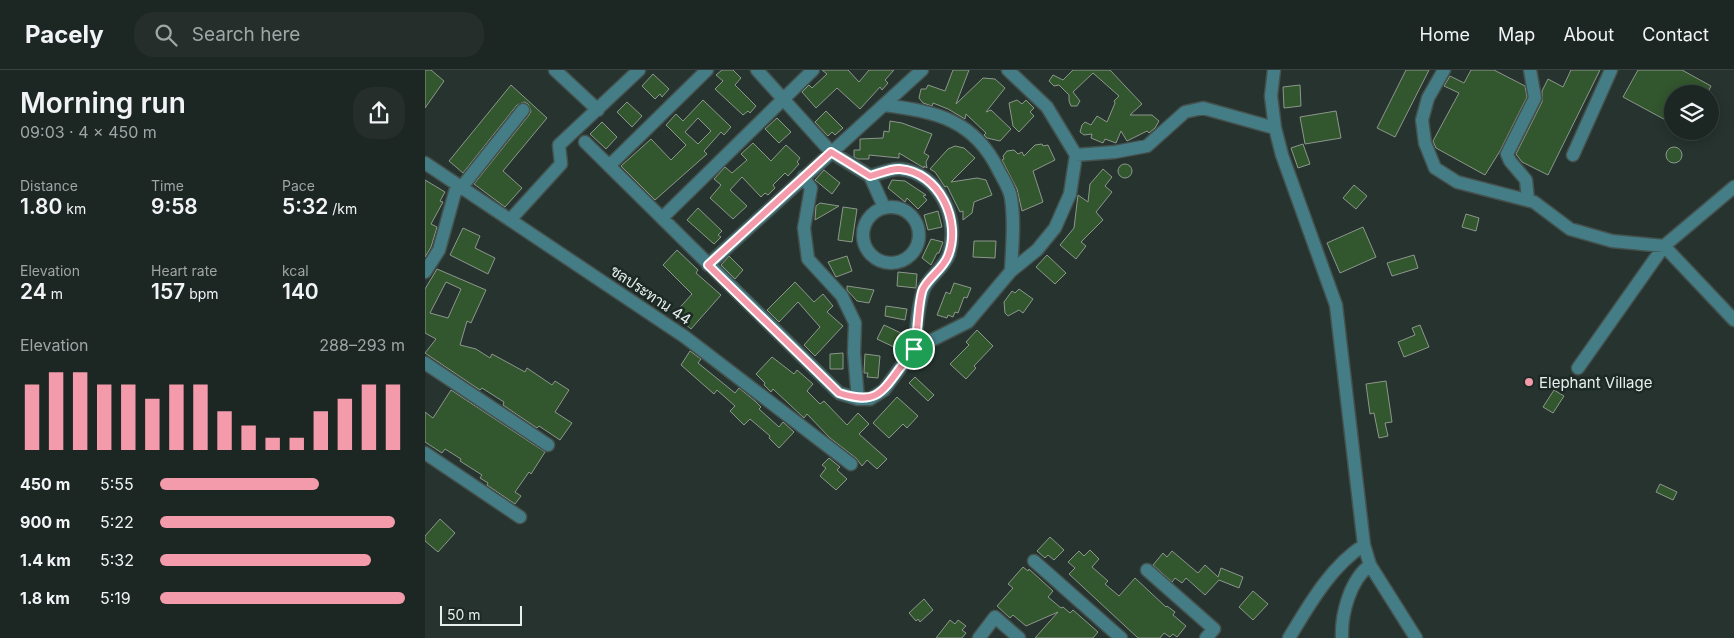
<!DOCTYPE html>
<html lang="en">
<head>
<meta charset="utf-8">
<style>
	:root { --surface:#1c2623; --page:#252e2b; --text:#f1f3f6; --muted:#a0a5a6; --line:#3a4341; --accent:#f39aab }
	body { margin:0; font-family:Inter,Sarabun,sans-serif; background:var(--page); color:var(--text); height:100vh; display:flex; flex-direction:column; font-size:19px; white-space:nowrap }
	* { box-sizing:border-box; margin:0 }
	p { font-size:16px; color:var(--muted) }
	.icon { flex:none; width:28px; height:28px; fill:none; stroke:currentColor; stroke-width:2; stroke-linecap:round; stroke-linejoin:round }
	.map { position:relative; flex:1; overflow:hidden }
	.details { display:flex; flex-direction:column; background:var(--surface); width:425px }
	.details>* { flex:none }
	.tools { position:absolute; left:1239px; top:15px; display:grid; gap:10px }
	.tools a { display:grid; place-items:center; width:55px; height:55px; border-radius:50%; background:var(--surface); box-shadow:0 2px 12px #0003,0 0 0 1px var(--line); font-size:25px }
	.scale { position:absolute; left:15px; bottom:12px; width:82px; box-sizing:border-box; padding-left:5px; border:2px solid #e7efec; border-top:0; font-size:14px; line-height:18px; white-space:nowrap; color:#e7efec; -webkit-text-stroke:4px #1c2925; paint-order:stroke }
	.pin { position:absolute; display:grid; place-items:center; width:42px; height:42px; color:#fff; margin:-21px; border:2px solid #fff; border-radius:50%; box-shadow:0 1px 5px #0007 }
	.round { display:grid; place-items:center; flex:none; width:52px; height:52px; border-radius:20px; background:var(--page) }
	.overview { display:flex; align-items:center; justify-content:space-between; height:85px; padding:0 20px }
	h1 { font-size:28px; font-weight:600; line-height:38px }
	.stats { display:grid; grid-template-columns:repeat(3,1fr); gap:8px; height:85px; padding:5px 20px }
	.stats div { display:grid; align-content:center }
	.stats b { font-size:21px; font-weight:600 }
	.stats small { font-size:14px; font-weight:400 }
	.stats p { font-size:14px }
	.chart { height:140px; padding:10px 20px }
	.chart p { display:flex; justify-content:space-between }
	.chart svg { width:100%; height:90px; margin-top:5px; stroke:var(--accent); stroke-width:6 }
	ul { padding:0 20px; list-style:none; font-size:16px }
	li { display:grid; grid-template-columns:80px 60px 1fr; align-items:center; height:38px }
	li i { height:12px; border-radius:6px; background:var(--accent) }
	header { display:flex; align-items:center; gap:30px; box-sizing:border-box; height:70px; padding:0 25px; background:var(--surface); border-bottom:1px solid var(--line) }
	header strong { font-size:24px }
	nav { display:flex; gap:28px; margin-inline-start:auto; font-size:18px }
	.search { width:350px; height:45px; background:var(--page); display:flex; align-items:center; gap:12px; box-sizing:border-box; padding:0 18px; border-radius:20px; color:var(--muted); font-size:19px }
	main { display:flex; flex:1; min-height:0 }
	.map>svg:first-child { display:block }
	.building { fill:#32562e; stroke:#8d978c; fill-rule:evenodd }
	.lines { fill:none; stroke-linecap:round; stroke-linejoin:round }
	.minor-casing { stroke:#45514d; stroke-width:15 }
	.minor { stroke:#447d86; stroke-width:12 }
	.route-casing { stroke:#fff; stroke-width:10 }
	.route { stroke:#f39aab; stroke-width:6 }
	.poi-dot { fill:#f39aab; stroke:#1c2925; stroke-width:2 }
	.labels { text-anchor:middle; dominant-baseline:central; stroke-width:5; stroke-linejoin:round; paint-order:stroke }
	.street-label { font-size:15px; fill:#e7efec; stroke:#1c2925 }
	.poi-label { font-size:15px; fill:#e7efec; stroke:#1c2925; text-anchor:start }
</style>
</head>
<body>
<header>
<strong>Pacely</strong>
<div class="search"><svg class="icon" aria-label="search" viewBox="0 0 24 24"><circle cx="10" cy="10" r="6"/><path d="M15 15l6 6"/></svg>Search here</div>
<nav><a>Home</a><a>Map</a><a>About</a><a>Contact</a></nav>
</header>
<main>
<section class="details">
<div class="overview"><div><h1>Morning run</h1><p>09:03 · 4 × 450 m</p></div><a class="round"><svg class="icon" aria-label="share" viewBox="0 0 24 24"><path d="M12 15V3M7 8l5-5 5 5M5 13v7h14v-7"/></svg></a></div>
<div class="stats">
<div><p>Distance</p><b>1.80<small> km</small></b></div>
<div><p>Time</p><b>9:58</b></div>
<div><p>Pace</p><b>5:32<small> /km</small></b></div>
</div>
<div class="stats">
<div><p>Elevation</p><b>24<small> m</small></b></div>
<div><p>Heart rate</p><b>157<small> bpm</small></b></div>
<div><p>kcal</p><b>140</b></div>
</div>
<div class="chart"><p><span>Elevation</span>288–293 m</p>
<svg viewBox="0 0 160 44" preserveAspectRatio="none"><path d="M5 44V12M15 44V6M25 44V6M35 44V12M45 44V12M55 44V19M65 44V12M75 44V12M85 44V25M95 44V32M105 44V38M115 44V38M125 44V25M135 44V19M145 44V12M155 44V12"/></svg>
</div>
<ul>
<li><b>450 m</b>5:55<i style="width:65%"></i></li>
<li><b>900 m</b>5:22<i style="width:96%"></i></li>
<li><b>1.4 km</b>5:32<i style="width:86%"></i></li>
<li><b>1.8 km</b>5:19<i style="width:100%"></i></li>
</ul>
</section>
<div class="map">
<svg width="1309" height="568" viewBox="0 0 1309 568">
	<rect width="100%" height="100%" fill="#26332f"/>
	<path class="building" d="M0 0H6L19 11 0 38Z
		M297 0H308L316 8 310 15 331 36 325 43 323 41 318 45 290 19 298 11 291 5Z
		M397 0H423L434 12 444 0H469L460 10 463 13 457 20 455 17 435 39 412 18 391 38 377 22 384 15 387 18 402 4Z
		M528 0H544L531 34 558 8 570 9 580 18 561 42 566 40 586 59 575 71 562 68 559 65 561 63 541 44 540 49 523 39 508 33 507 36 498 33 494 28 496 19H501L503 15 520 21Z
		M648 0H685L717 34 705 45H727L734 51 730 58 724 63 722 61 702 71 696 61 691 73 680 69 678 73 666 68 667 64 659 65 655 62 657 55 660 52 666 55 672 46 682 52 690 33 689 31 694 26 668 3 648 22 655 31 652 36H646L644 31V25L634 15 629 16 624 11 628 5 638 10Z
		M981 0H1004L970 67 952 58Z
		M1046 0H1069L1100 16 1102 27 1075 81 1060 105 1011 78 1008 71 1034 23 1019 16 1025 6 1039 13Z
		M1146 0H1175L1123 105 1097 92 1091 84 1117 32V21L1123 9 1138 17Z
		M1213 0H1257L1286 16 1282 24H1248V54L1198 27Z
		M228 4 244 19 237 27 235 24 230 29 217 16Z
		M86 15 122 48 78 101 97 118 80 137 49 114 104 45 106 41 103 34 99 32 92 35 38 103 24 91Z
		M875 15 876 36 859 38 858 17Z
		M278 30 306 57 299 65 296 62 279 81 282 84 230 130 196 96 226 69 246 90 261 75 241 55 251 44 258 51ZM273 48 286 61 273 74 260 62Z
		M592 30 597 34 601 30 609 38 605 42 609 46 594 62 588 56 584 33Z
		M202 32 217 46 207 57 192 42Z
		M401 41 418 58 410 65 407 62 403 66 390 52Z
		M911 41 916 68 880 74 875 47Z
		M352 48 366 62 354 73 340 59Z
		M465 51 477 53 507 64 499 83 504 86 501 92 502 98 499 96V98L474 83V88L444 85V89H433L429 87V80H435V69L458 68 459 61 464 62Z
		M177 52 192 67 181 79 165 64Z
		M328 73 346 91 361 75 375 88 372 92 374 94 363 106 360 103 348 115 350 118 343 125 340 123 336 127 317 107 305 120 322 136 308 149 285 128 296 115 289 109 300 97 307 103 322 90 316 84Z
		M617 74 618 76 623 75 630 90 608 101 618 132 597 141 592 119 577 90 579 89 578 86 582 81 589 80 593 84 597 82 599 86 610 75Z
		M878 74 885 94 873 98 866 78Z
		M530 76 539 78 550 88 526 112 552 108 561 110 567 125 549 132 547 143 538 150V141L535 142 522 116 520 117 510 102 505 99 523 79Z
		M1241 85a8 8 0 1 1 16 0a8 8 0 1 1-16 0Z
		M693 101a7 7 0 1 1 14 0a7 7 0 1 1-14 0Z
		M678 99 687 107 680 116 687 122 671 142 678 150 656 172 661 176 651 189 635 175 649 158 653 125 663 132 665 114Z
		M399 100 415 113 407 124 390 110Z
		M0 110 20 122 15 131 18 132 6 154 12 157 6 177 0 187Z
		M467 110 480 111 501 125 498 126 502 130 493 139 482 128 480 132 463 118Z
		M929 115 942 126 931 139 918 128Z
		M395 133 414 136 390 150 391 136Z
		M418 137 432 139 427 172 413 170Z
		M273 138 297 161 293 165 296 167 289 174 262 150Z
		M513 141 517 157 503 160 499 145Z
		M1041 144 1054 148 1051 161 1037 157Z
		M938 157 951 187 915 203 902 173Z
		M38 158 55 166 50 178 70 188 63 204 25 185Z
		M506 169 518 172 514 183H512L506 195 497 188Z
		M549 171H571L570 188 548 187Z
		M252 180 273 200 271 203 296 225 266 259 249 244 267 224 238 195Z
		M622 185 641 203 630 214 611 197Z
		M989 185 993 198 967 206 962 193Z
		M304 186 318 200 310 209 296 195Z
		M422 186 427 201 411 207 403 192Z
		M12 199 61 220 46 253 42 251 35 275 51 279 65 288 67 284 100 302 102 298 127 315 130 311 144 320 130 342 147 353 135 370 114 356 112 358 78 335 79 332 57 318 55 320 0 283 11 269 0 263V219ZM21 212 36 219 23 248 5 243Z
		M473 202 492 204 491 218 472 216Z
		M370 212 389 232 398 224 408 236 402 242 418 256 390 286 379 275 395 257 373 232 354 252 342 240Z
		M529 213 546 218 542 228 539 227 533 243 530 242 528 247 523 245 522 248 512 245 521 222 525 224Z
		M422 216 449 220 444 233 432 231 422 220Z
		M594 219 608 229 598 243 594 240 583 246 580 243 579 232 587 221 590 223Z
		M461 236 482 239 480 250 460 246Z
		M459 255 478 264 471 278 452 269Z
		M995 255 1004 277 979 287 973 272 990 265 987 258Z
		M552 260 568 276 549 296 551 298 541 309 525 294 544 275 541 272Z
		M265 281 276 289 273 293 310 323 314 318 330 331 336 337 334 339 354 357 358 352 369 362 354 378 344 368 345 366 325 349 319 355 305 341 310 336 292 320 289 324 256 295Z
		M418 283V299H405V284Z
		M440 284 455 286 453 308 442 307 443 303H439Z
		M347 287 369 304 372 300 388 314 382 321 395 334 399 331 422 355 433 343 444 354 434 364 462 389 452 399 442 390 437 396 431 388 405 368 382 344 379 348 348 319 346 322 339 315 340 313 331 304Z
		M490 307 509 325 503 331 484 313Z
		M961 311 967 352 960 353 963 366 954 368 949 343 945 344 941 314Z
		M26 320 120 382 106 404 104 402 90 422 96 426 90 434 62 415 63 413 55 408 57 405 35 391 36 389 20 379 17 383 0 372V342L8 348Z
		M1129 320 1139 326 1128 343 1118 337Z
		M472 327 493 346 482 358 478 354 464 368 448 353Z
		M404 388 415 397 412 400 422 409 411 420 395 406 401 398 397 395Z
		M1235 414 1252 422 1248 430 1231 422Z
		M15 449 30 463 13 482 0 471V466Z
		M625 467 639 480 629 490 623 485 620 488 612 481Z
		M665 480 674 489 667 497 683 511 680 514 694 526 710 508 741 537 742 536 750 542 748 545 761 556 752 567 748 564 745 567 739 563 735 568H713L644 504 650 498 643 492 654 481 659 486Z
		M747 481 773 503 780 495 793 507 796 498 818 507 814 518 794 510 780 525 761 508 757 513 750 508 747 512 728 495 738 483 742 487Z
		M598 497 603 501 604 499 628 521 623 527 636 538 638 537 645 543 648 540 673 562 668 568H610L633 542 601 556 588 545 585 548 572 536 588 518 583 514Z
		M828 521 843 534 828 550 814 537Z
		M499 529 508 540 495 552 493 549 491 551 484 543Z
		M525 550 530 554 533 550 541 556 537 560 541 563 537 568H511Z"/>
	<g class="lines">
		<defs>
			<path id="minor" d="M130 0 173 40
				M332 0 406 82 445 106 459 137
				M849 0 846 26 850 58 857 85 911 235 939 475 945 495 991 568
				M1019 0 1003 28 997 50 1000 73 1010 98 1032 112 1109 132 1145 159 1187 171 1239 176 1309 250
				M459 35C511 42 549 49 574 101 578 109 585 119 586 128 590 152 587 177 586 201
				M160 72 414 323 433 329H445L459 320 489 279 543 252 586 201 612 180 630 158 645 124 651 85 622 37 583 0
				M651 85 690 82 722 76 760 42 778 38 850 58
				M1148 85 1186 0
				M0 93 260 267 426 394
				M184 96 282 0
				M445 106C454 104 466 98 475 99 514 103 535 148 524 184 519 199 502 208 498 221 492 239 492 260 489 279
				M378 107 386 118 379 158 383 189 417 226 430 253 429 283 433 329
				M36 118 98 40
				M1103 130 1101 110 1085 91 1082 84 1110 28 1105 0
				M438 165a28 28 0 1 1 56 0a28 28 0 1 1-56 0Z
				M237 148 388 0
				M85 150 136 94 134 75 214 0
				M283 195 497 0
				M0 202 14 180 32 115
				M0 293 123 375
				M1153 298 1239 176 1309 117
				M0 383 95 447
				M609 491 696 568
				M722 500 789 559 781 568
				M554 568 570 547 594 568
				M864 568C884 535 906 496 939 475
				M917 568C916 544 925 510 945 495"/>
		</defs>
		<use href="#minor" class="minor-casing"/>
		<use href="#minor" class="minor"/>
	</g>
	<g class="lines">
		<defs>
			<path id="route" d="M406 82 445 106C454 104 466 98 475 99 514 102 537 151 523 186 518 199 504 207 498 219 493 231 493 262 490 276 488 284 480 292 475 298 455 326 449 334 414 323L283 195Z"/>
		</defs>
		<use href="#route" class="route-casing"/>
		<use href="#route" class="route"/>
	</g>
	<circle class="poi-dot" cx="1104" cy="312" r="5"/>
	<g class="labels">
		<g class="street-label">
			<text transform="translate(226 225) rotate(34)">ชลประทาน 44</text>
		</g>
		<g class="poi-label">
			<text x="1114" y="312">Elephant Village</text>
		</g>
	</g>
</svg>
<div class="tools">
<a><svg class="icon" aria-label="layers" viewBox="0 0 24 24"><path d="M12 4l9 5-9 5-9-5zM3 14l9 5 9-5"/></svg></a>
</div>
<div class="scale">50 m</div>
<div class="pin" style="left:489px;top:279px;background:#1e9e55"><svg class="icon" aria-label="arrive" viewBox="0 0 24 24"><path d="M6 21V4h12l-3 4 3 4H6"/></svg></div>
</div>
</main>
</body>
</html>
